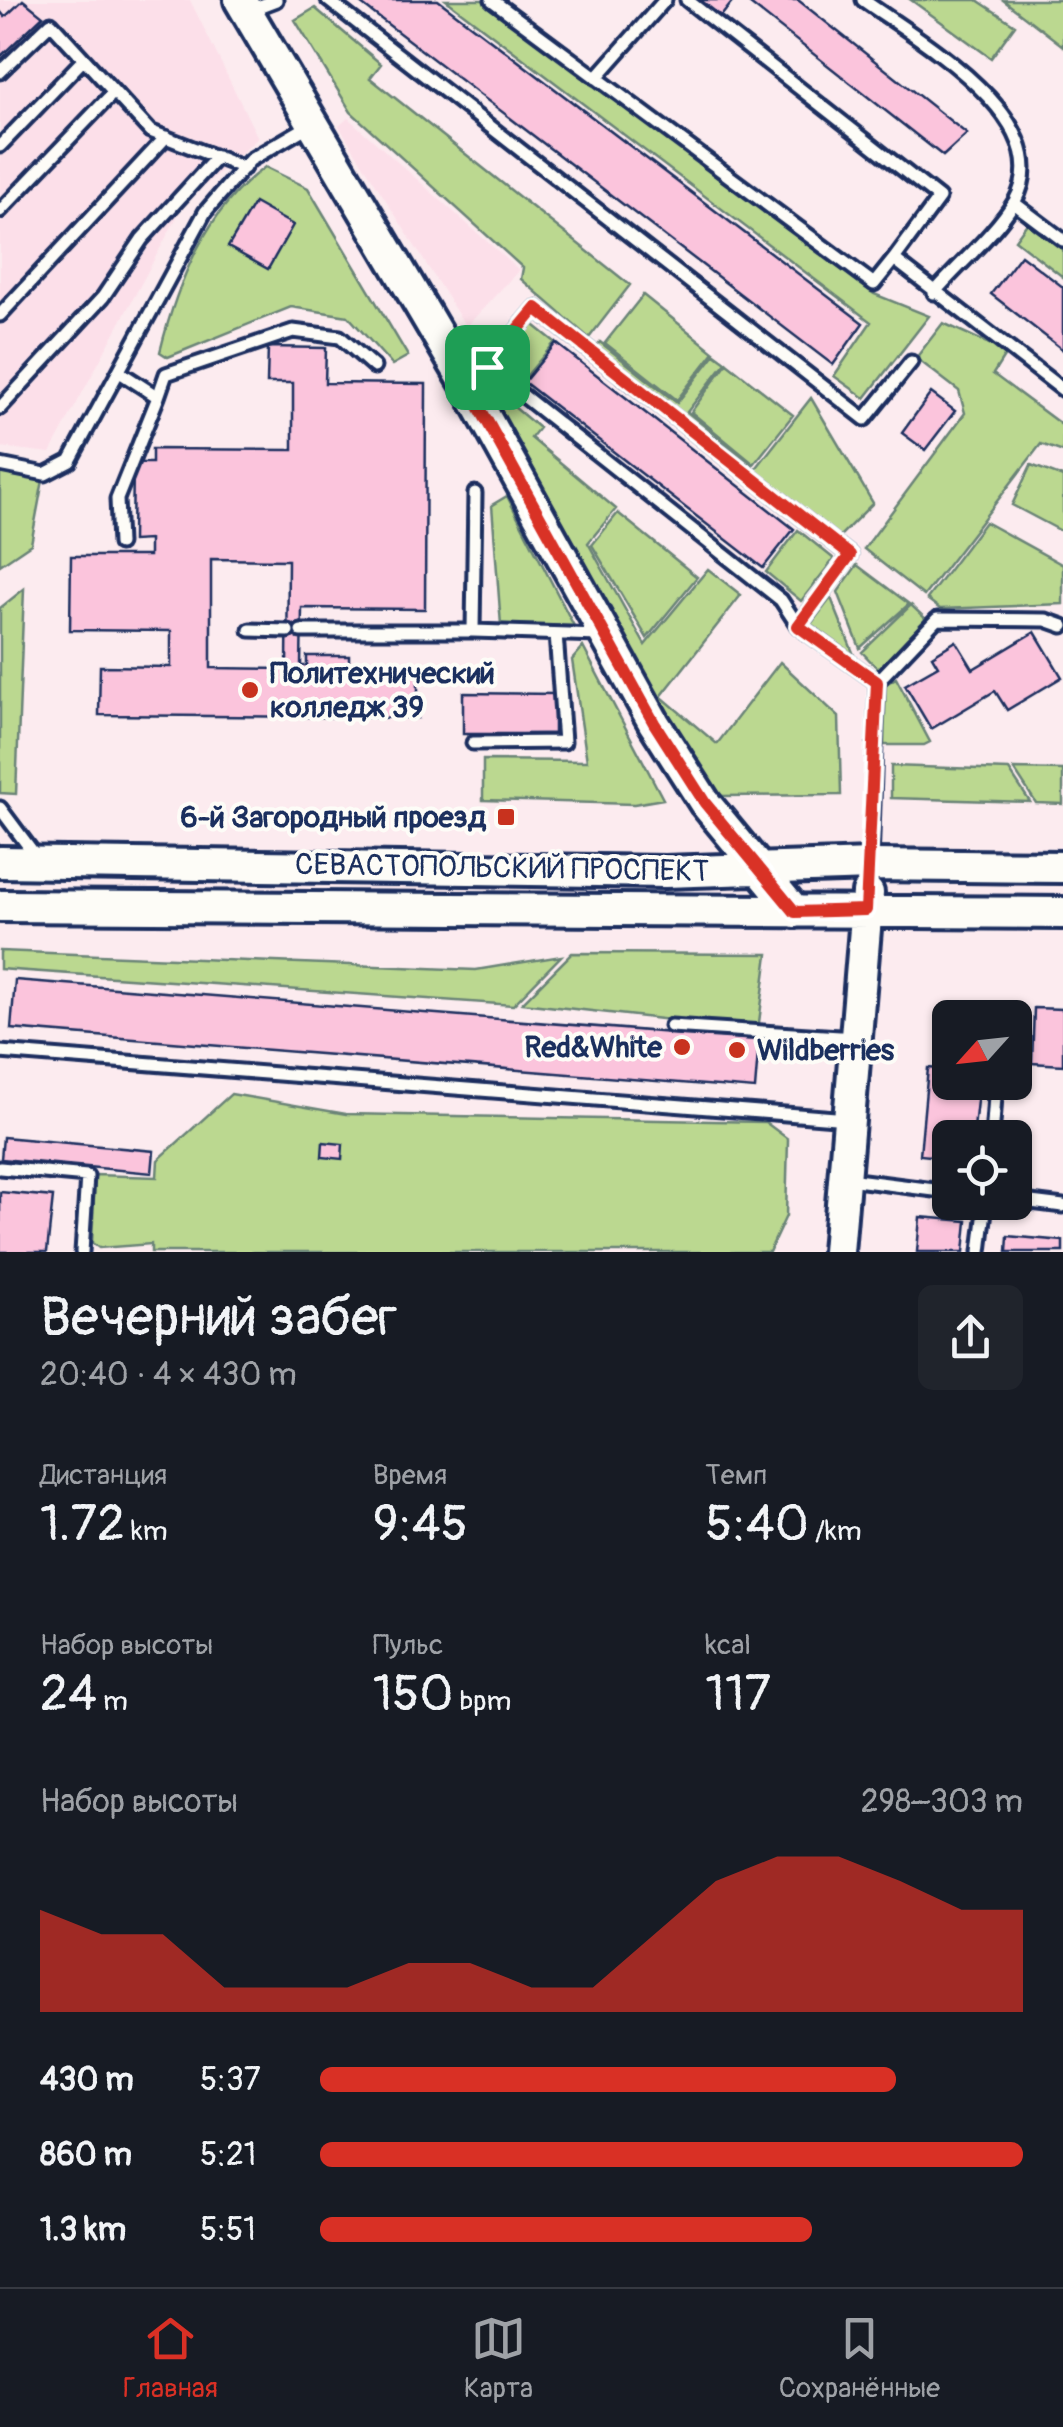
<!DOCTYPE html>
<html lang="ru">
<head>
<meta charset="utf-8">
<style>
	:root { --surface:#171b24; --page:#20242c; --text:#f1f3f6; --muted:#9ea1a6; --line:#363941; --accent:#d93025 }
	body { margin:0; font-family:Pangolin,sans-serif; background:var(--page); color:var(--text); height:100vh; display:flex; flex-direction:column; font-size:38px; white-space:nowrap }
	* { box-sizing:border-box; margin:0 }
	p { font-size:32px; color:var(--muted) }
	.icon { flex:none; width:55px; height:55px; fill:none; stroke:currentColor; stroke-width:2; stroke-linecap:round; stroke-linejoin:round }
	.map { position:relative; height:1252px; overflow:hidden }
	.side { display:flex; flex-direction:column; background:var(--surface); flex:1 }
	.side>* { flex:none }
	.needle { width:65px; rotate:243deg }
	.fabs { position:absolute; left:932px; top:1000px; display:grid; gap:20px }
	.fabs a { display:grid; place-items:center; width:100px; height:100px; border-radius:15px; background:var(--surface); box-shadow:0 2px 8px #0004; font-size:50px }
	.pin { position:absolute; display:grid; place-items:center; width:85px; height:85px; color:#fff; margin:-42px; border-radius:20px; box-shadow:0 5px 15px #0006 }
	.round { display:grid; place-items:center; flex:none; width:105px; height:105px; border-radius:15px; background:var(--page) }
	.head { display:flex; align-items:center; justify-content:space-between; height:170px; padding:0 40px }
	h1 { font-size:55px; font-weight:600; line-height:75px }
	.metrics { display:grid; grid-template-columns:repeat(3,1fr); gap:15px; height:170px; padding:10px 40px }
	.metrics div { display:grid; align-content:center }
	.metrics b { font-size:50px; font-weight:600 }
	.metrics small { font-size:28px; font-weight:400 }
	.metrics p { font-size:28px }
	.chart { height:280px; padding:20px 40px }
	.chart p { display:flex; justify-content:space-between }
	.chart svg { width:100%; height:180px; margin-top:10px; fill:var(--accent); opacity:.7 }
	ul { padding:0 40px; list-style:none; font-size:32px }
	li { display:grid; grid-template-columns:160px 120px 1fr; align-items:center; height:75px }
	li i { height:25px; border-radius:12px; background:var(--accent) }
	.tab-bar { display:flex; justify-content:space-around; align-items:center; height:140px; border-top:2px solid var(--line); background:var(--surface); font-size:28px; color:var(--muted) }
	.tab-bar a { display:grid; justify-items:center; gap:5px }
	.tab-bar .active { color:var(--accent) }
	.map>svg:first-child { display:block }
	.built { fill:#fcdfe9 }
	.green { fill:#bbd890; stroke:#6b8477; stroke-width:2.5 }
	.building { fill:#fbc4dc; stroke:#1b2f5e; stroke-width:2.5; fill-rule:evenodd }
	.lines { fill:none; stroke-linecap:round; stroke-linejoin:round }
	.lane-casing { stroke:#1b2f5e; stroke-width:19 }
	.secondary-casing { stroke:#1b2f5e; stroke-width:38 }
	.lane { stroke:#fdfcf7; stroke-width:11 }
	.secondary { stroke:#fdfcf7; stroke-width:30 }
	.route-casing { stroke:#fff; stroke-width:20 }
	.route { stroke:#d93025; stroke-width:12 }
	.poi-dot { fill:#c8321e; stroke:#fdfcf7; stroke-width:4 }
	.labels { text-anchor:middle; dominant-baseline:central; stroke-width:8; stroke-linejoin:round; paint-order:stroke }
	.poi-label { font-size:30px; font-weight:bold; fill:#1b2f5e; stroke:#fdfcf7; text-anchor:start }
	.street-label { font-size:30px; fill:#1b2f5e; stroke:#fdfcf7 }
</style>
</head>
<body>
<div class="map">
<svg width="1063" height="1252" viewBox="0 0 1063 1252">
	<rect width="100%" height="100%" fill="#fcebef"/>
	<filter id="ink" filterUnits="userSpaceOnUse"><feTurbulence type="fractalNoise" baseFrequency=".01" numOctaves="2"/><feDisplacementMap in="SourceGraphic" scale="20" xChannelSelector="R" yChannelSelector="G"/><feConvolveMatrix kernelMatrix="1 2 1 2 8 2 1 2 1" color-interpolation-filters="sRGB"/></filter>
	<g filter="url(#ink)">
		<path class="built" d="M0 0H190L258 138 184 204 50 453 0 447Z
			M348 118 519 270 466 327 339 126Z"/>
		<path class="green" d="M446 0H485L874 294 929 316 865 398 834 376 871 322Z
			M911 0H977L1015 25 991 58Z
			M1003 0H1063V46Z
			M315 8 381 64 370 78 630 285 589 338 521 279 523 268 351 112 295 20Z
			M265 167 308 188 408 356 392 365 348 316 291 307 168 357 160 352C177 283 206 210 265 167Z
			M1028 222 1063 248V277L1015 240Z
			M643 295 714 352 677 400 605 343Z
			M530 322 555 342 523 380 500 361Z
			M943 323 1007 352 993 374 1063 426V452L1041 444 924 596 864 549 965 413 959 391 916 358Z
			M600 342 677 403 715 354 726 362 687 412 752 465 748 471 594 349Z
			M727 363 793 415 754 464 691 412Z
			M495 391 539 428 531 438 616 509 588 543 645 645 708 569 741 595 652 708 484 403Z
			M811 398 873 503 838 538 754 471Z
			M1031 465 1063 477V532L1012 505Z
			M0 472 43 480 31 544 0 565Z
			M507 496 574 626 501 625 492 505Z
			M618 513 697 577 647 638 592 545Z
			M985 522 1063 565V604L940 609 927 599Z
			M798 530 834 559 801 601 766 572Z
			M857 565 909 604 860 648 838 592Z
			M24 589 16 794 0 793V608Z
			M831 598 854 655 811 624Z
			M911 605 927 620 879 670 862 652Z
			M583 647 663 799 634 804 483 800V760L587 761 572 660Z
			M780 662 839 717 841 795 719 796 653 710 663 698 717 744Z
			M896 678 930 742 924 745H884L886 684Z
			M891 766 1009 770 1030 802 891 798Z
			M1014 769 1063 770V804L1036 803Z
			M0 951 476 970 561 956 513 1005 0 969Z
			M572 953 768 954 758 1030 522 1003Z
			M231 1094 346 1114 765 1122 788 1139 786 1216 769 1252H151V1244L99 1248 92 1243 95 1175 157 1177 158 1160Z"/>
		<path class="building" d="M23 0 43 16 0 57V11L5 17Z
			M356 0H438L863 323 833 365Z
			M693 0H734L718 20Z
			M745 0H798L967 134 943 156Z
			M254 203 293 225 268 269 228 247Z
			M1021 255 1063 287V350L991 294Z
			M556 343 794 529 763 568 524 382Z
			M268 347 326 348 325 383 426 384 425 609 302 608 301 666H307V656H349V667L418 668V718L99 715 100 666 171 667V631L70 630 71 556H149V540L132 541 133 463H152V449L293 450V383H267ZM211 559 288 560 287 669 211 668Z
			M931 393 955 411 925 450 902 433Z
			M1035 632 1062 677 1007 710 995 691 931 729 905 685 938 666 932 656 956 641 973 669Z
			M463 693 554 694V734H463Z
			M15 980 759 1040 755 1089 11 1029Z
			M1034 1008 1063 1009V1065L1032 1063Z
			M928 1068 950 1070V1082H979L973 1138H950V1158L920 1155Z
			M3 1137 154 1151 152 1173 1 1159Z
			M323 1142 343 1144 342 1159 322 1157Z
			M0 1192 53 1197 47 1252H0Z
			M920 1217 967 1221 964 1252H917Z
			M1008 1236 1063 1241V1252H1007Z"/>
		<g class="lines">
			<defs>
				<path id="lane" d="M328 0 865 419 911 362
					M492 0 874 284 894 259 1063 390
					M687 0 939 198 894 259
					M863 0C916 38 1061 120 1015 201 995 234 959 264 934 293
					M247 11 276 0
					M0 72 51 23 150 131 244 168
					M596 78 665 0
					M0 146 84 59
					M1014 203 1063 240
					M0 211 114 92
					M0 315 166 137
					M158 397 166 374 293 331 340 337 374 367
					M0 408 103 297 142 239 217 157
					M0 465 45 474 70 461 205 212 250 160 310 125
					M475 493 473 631 600 635
					M119 544 117 499 158 397 121 373
					M798 626 781 600 487 367 536 308 850 555 798 626 877 682 871 865
					M250 630 288 631
					M301 631H473
					M877 682 937 619 1046 620 1063 626
					M473 743 564 742 556 634
					M0 808 38 859
					M671 1026 855 1038
					M0 1052 848 1119
					M992 1138 996 1082
					M0 1168 87 1176 82 1252
					M848 1179 950 1192
					M1015 1200 1063 1206
					M980 1252 986 1202"/>
				<path id="secondary" d="M240 0 466 383 654 723 705 803 795 912
					M0 862 665 872 871 865 1063 867
					M0 906 1063 913
					M838 1252 868 893"/>
			</defs>
			<use href="#lane" class="lane-casing"/>
			<use href="#secondary" class="secondary-casing"/>
			<use href="#lane" class="lane"/>
			<use href="#secondary" class="secondary"/>
		</g>
	</g>
	<g class="lines" filter="url(#ink)">
		<defs>
			<path id="route" d="M536 308 850 555 798 626 877 682 866 910 795 912 705 803 654 723 466 383 487 367Z"/>
		</defs>
		<use href="#route" class="route-casing"/>
		<use href="#route" class="route"/>
	</g>
	<g class="poi-dot">
		<circle cx="250" cy="690" r="10"/>
		<rect x="496" y="807" width="20" height="20" rx="5"/>
		<circle cx="682" cy="1047" r="10"/>
		<circle cx="737" cy="1050" r="10"/>
	</g>
	<g class="labels">
		<g class="poi-label">
			<text x="270" y="673">Политехнический<tspan x="270" dy="34">колледж 39</tspan></text>
			<text x="486" y="817" text-anchor="end">6-й Загородный проезд</text>
			<text x="662" y="1047" text-anchor="end">Red&amp;White</text>
			<text x="757" y="1050">Wildberries</text>
		</g>
		<g class="street-label">
			<text transform="translate(502 868) rotate(1)">СЕВАСТОПОЛЬСКИЙ ПРОСПЕКТ</text>
		</g>
	</g>
</svg>
<div class="fabs">
<a><svg class="needle" viewBox="-14 -14 28 28"><path d="M0-13l5 13h-10z" fill="#e53935"/><path d="M0 13l5-13h-10z" fill="#9ea1a6"/></svg></a>
<a><svg class="icon" aria-label="locate" viewBox="0 0 24 24"><circle cx="12" cy="12" r="6"/><path d="M12 2v4M12 18v4M2 12h4M18 12h4"/></svg></a>
</div>
<div class="pin" style="left:487px;top:367px;background:#1e9e55"><svg class="icon" aria-label="arrive" viewBox="0 0 24 24"><path d="M6 21V4h12l-3 4 3 4H6"/></svg></div>
</div>
<section class="side">
<div class="head"><div><h1>Вечерний забег</h1><p>20:40 · 4 × 430 m</p></div><a class="round"><svg class="icon" aria-label="share" viewBox="0 0 24 24"><path d="M12 15V3M7 8l5-5 5 5M5 13v7h14v-7"/></svg></a></div>
<div class="metrics">
<div><p>Дистанция</p><b>1.72<small> km</small></b></div>
<div><p>Время</p><b>9:45</b></div>
<div><p>Темп</p><b>5:40<small> /km</small></b></div>
</div>
<div class="metrics">
<div><p>Набор высоты</p><b>24<small> m</small></b></div>
<div><p>Пульс</p><b>150<small> bpm</small></b></div>
<div><p>kcal</p><b>117</b></div>
</div>
<div class="chart"><p><span>Набор высоты</span>298–303 m</p>
<svg viewBox="0 0 160 44" preserveAspectRatio="none"><path d="M0 44V19L10 25L20 25L30 38L40 38L50 38L60 32L70 32L80 38L90 38L100 25L110 12L120 6L130 6L140 12L150 19L160 19V44z"/></svg>
</div>
<ul>
<li><b>430 m</b>5:37<i style="width:82%"></i></li>
<li><b>860 m</b>5:21<i style="width:100%"></i></li>
<li><b>1.3 km</b>5:51<i style="width:70%"></i></li>
</ul>
</section>
<nav class="tab-bar">
<a class="active"><svg class="icon" aria-label="home" viewBox="0 0 24 24"><path d="M3 11l9-7 9 7M6 9v11h12V9"/></svg>Главная</a>
<a><svg class="icon" aria-label="map" viewBox="0 0 24 24"><path d="M3 6l6-2 6 2 6-2v14l-6 2-6-2-6 2zM9 4v14M15 6v14"/></svg>Карта</a>
<a><svg class="icon" aria-label="saved" viewBox="0 0 24 24"><path d="M7 4h10v16l-5-4-5 4z"/></svg>Сохранённые</a>
</nav>
</body>
</html>
